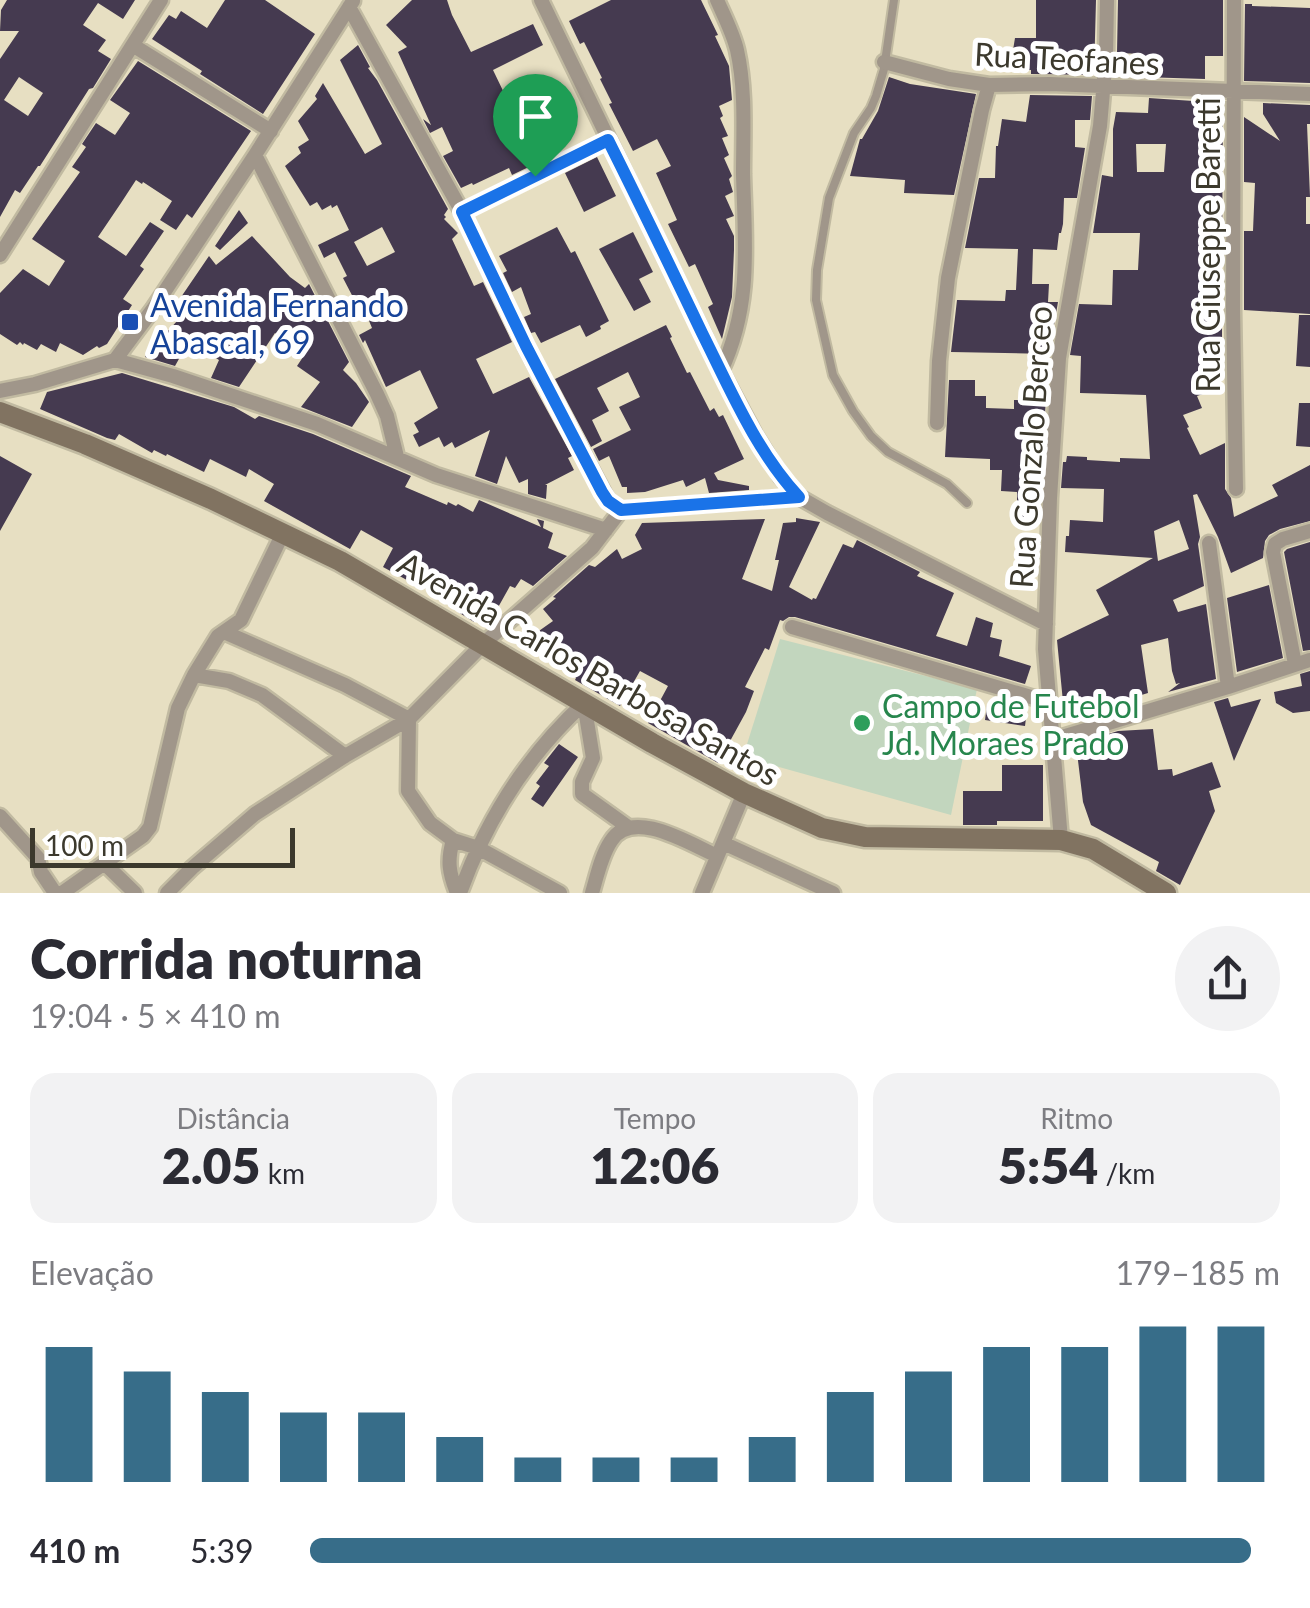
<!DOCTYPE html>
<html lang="pt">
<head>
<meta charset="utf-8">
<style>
	:root { --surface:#fff; --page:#f2f2f3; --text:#2b2b33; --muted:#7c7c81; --accent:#376d89 }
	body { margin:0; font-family:Lato,sans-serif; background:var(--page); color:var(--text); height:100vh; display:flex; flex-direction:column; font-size:38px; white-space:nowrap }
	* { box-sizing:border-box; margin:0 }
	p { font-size:32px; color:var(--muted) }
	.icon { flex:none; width:55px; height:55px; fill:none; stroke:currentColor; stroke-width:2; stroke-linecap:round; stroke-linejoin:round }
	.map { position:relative; height:893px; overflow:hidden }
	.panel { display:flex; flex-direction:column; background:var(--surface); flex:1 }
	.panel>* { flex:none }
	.scale { position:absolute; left:30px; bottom:25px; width:265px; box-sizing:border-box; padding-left:10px; border:5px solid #3c392d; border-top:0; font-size:28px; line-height:35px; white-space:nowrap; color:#3c392d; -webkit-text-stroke:8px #fff; paint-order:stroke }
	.pin { position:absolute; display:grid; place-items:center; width:85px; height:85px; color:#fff; margin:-102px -42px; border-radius:50% 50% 50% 0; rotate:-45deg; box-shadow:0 0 10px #0007 }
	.pin .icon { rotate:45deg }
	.round { display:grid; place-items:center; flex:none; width:105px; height:105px; border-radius:52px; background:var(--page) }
	.summary { display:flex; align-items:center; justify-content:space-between; height:170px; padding:0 30px }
	h1 { font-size:55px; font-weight:800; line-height:75px }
	.figures { display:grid; grid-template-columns:repeat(3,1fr); gap:15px; height:170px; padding:10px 30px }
	.figures div { display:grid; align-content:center; border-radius:25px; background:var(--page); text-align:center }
	.figures b { font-size:50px; font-weight:800 }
	.figures small { font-size:28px; font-weight:400 }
	.figures p { font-size:28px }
	.chart { height:280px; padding:20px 30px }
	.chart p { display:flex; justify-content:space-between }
	.chart svg { width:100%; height:180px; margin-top:10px; stroke:var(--accent); stroke-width:6 }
	ul { padding:0 30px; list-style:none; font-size:32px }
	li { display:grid; grid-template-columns:160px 120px 1fr; align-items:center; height:75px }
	li i { height:25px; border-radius:12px; background:var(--accent) }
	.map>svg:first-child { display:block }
	.green { fill:#c2d6be }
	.building { fill:#453a50; fill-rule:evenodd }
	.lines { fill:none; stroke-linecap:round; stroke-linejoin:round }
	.service-casing { stroke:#c1baa1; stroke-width:12 }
	.minor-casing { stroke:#c1baa1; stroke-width:19 }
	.secondary-casing { stroke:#c1baa1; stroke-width:25 }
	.service { stroke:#a0968a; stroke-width:8 }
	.minor { stroke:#a0968a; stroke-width:14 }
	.secondary { stroke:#817361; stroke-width:20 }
	.route-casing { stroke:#fff; stroke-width:20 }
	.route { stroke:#1a73e8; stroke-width:12 }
	.transit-dot { fill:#1a4fb4; stroke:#fff; stroke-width:4 }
	.leisure-dot { fill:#2e9e5b; stroke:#fff; stroke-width:4 }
	.labels { text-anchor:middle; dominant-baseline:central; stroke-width:10; stroke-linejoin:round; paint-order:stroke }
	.street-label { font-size:32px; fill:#3c392d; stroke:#fff }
	.transit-label { font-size:32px; fill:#164399; stroke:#fff; text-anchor:start }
	.leisure-label { font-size:32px; fill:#27864d; stroke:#fff; text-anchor:start }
</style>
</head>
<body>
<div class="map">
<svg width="1310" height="893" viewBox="0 0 1310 893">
	<rect width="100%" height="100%" fill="#e7dfc2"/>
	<path class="green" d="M780 639 977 689 951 815 743 757Z"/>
	<path class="building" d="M7 0H135L123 19 98 3 83 25 106 40 98 51 111 59 93 88 89 89 40 166H38L20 193 15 190 0 217V59L19 31H0L1 10ZM19 77 43 93 28 116 4 100Z
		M225 0H265L315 34 263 114 200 74 202 71 152 39 169 15 176 19 181 11 207 28Z
		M412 0H447L452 15 471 52 533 24 543 45 493 70 506 97 510 94 511 96 547 80 552 90 560 82 568 100 563 102 572 122 531 143 539 162 512 175 509 168 473 185 472 183 461 188 443 156 453 151 442 127 430 133 423 119 431 125 398 52 407 47 386 25Z
		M611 0H701L718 35 715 36 729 66 732 100 719 106 723 116 720 118 728 136 722 138 729 155 724 158 732 176 729 179 733 192 725 196 734 216 726 219 734 236V250L732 297 722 339 708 307 713 304 695 264 689 267 668 224 677 220 656 173 671 166 657 139 633 151 609 104 612 103 600 79 602 78 584 42 580 44 569 21Z
		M1036 0H1096L1094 75 1031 74V70L1014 69 1015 56H1012L1015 38H1036Z
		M1118 0H1223V56H1205V79L1142 77 1143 54 1117 53Z
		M1245 4H1252V6L1310 8V83L1244 81Z
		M358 45 370 67 368 68 377 80 448 209 444 215 446 217 444 219 458 233 452 239 474 286 483 282 512 342 476 359 493 394 529 377 572 456 568 458 574 470 545 485H547L546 499 528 494V479L519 483 506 456 497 484 475 476 490 430 455 448 452 442 444 447 439 437 419 447 413 435 419 432 414 423 438 408 420 370 386 387 365 340 363 343 359 335 372 328 360 299 355 301 343 278 347 276 335 252 324 258 318 245 349 230 337 205 332 208 331 205 322 210 317 202 310 206 285 166 301 153 298 147 309 140 298 121 317 99 315 96 323 83 365 154 382 144 340 60ZM382 227 395 252 367 266 354 242Z
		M138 61 251 131 192 218 187 214 176 230 160 220 172 201 143 182 142 184 136 180 121 203 98 237 126 256 150 222 164 231 140 266 144 269 123 299 132 305 107 344 99 348 97 346 83 355 60 343 56 352 41 344 37 350 24 343 23 345 20 342 17 345 0 334V293L23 269 49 286 65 261 32 239 80 172 72 167 86 147 82 144 96 123 115 135 130 113 110 100Z
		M889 77 910 84 976 94 954 195 904 193 905 180 850 176 860 139H862L878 111Z
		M1030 95 1092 96 1090 120H1075V147L1085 148 1077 198H1064L1063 224 1061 233H1059L1057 250 1033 249 1032 284H1049L1048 302H1058L1049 354 951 352 957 300 1005 301 1006 290H1016L1018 249 965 248 979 178H995L996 146H998L1002 119 1026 122Z
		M1149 98 1223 103 1222 266H1204L1203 306H1222V358L1216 359 1217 389 1197 396 1202 408 1183 415 1189 427 1187 428 1200 455 1225 443V489L1231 498 1234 517 1278 496 1272 485 1310 465V521L1280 529 1269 535 1265 541 1263 558 1231 573 1218 537 1197 494 1193 495 1200 537 1198 544 1204 586 1173 600 1178 612 1206 604 1216 679 1168 692 1180 683 1176 684 1172 671 1168 638 1141 645 1148 693 1073 716 1076 706 1063 702 1057 640 1109 615 1096 590 1153 558 1065 552 1066 536H1069L1070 520 1103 522 1104 489 1061 488 1063 462H1066L1067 456 1087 457V460L1120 462V458L1150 459 1146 395 1080 393 1081 356 1070 355 1079 304 1112 305 1113 270H1138L1140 233H1093L1102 175 1113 177V129L1116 112 1148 113ZM1136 144H1166L1164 172H1137ZM1179 520 1189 549 1158 561 1154 531Z
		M1263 103 1310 105V124H1307L1310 197H1306V224H1310V314L1244 310V231H1253L1255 183 1244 182V117L1280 141 1263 114Z
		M597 157 616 196 584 212 565 173Z
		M239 210 248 223 220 250 215 246Z
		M557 227 571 253 575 251 609 321 600 326 601 329 586 337 580 325 541 343 535 332 531 333 524 317 531 314 521 287 512 292 503 273 507 271 499 256Z
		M633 232 653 272 639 279 651 302 634 311 599 249Z
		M252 236 290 277 305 288 309 284 349 362 343 370 356 383 369 402 352 427 301 407 320 382 297 366 303 357 275 333 239 387 211 378 219 360 189 341 175 366 145 357 155 341 158 342 187 310 179 300 209 256 216 265Z
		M1299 315H1310V367L1296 366Z
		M666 325 672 337 670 338 687 373 690 372 710 411 714 408 719 417 723 415 744 459 714 473 718 480 749 486V490L709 493 705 478 686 487 683 480 645 492 627 493V487H622L609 456 599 461 593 449 631 430 619 407 640 397 628 372 597 388 609 411 592 420 602 441 591 447 555 379Z
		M122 373 234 407 255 419 259 416 313 434 411 476 405 487 447 505 448 502 456 506 458 504 473 512 479 500 541 527 537 519 544 521 543 528 553 533 548 548 567 556 533 586 521 579 515 588 510 586 496 611 485 604 474 622 458 612 464 600 436 583 433 589 418 581 416 585 383 567 393 548 361 530 350 549 264 501 274 484 249 469 246 477 210 459 204 472 167 454 166 456 154 450 152 453 119 434 115 440 107 438 40 409 47 392Z
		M949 380H975V396H986V408L1014 409V400H1028V381H1047L1044 431H1035V461H1042L1039 523 1017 524V492L1001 491 1002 470H990V459L945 457Z
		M1299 403H1310V447L1296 446Z
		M0 456 32 474 0 531Z
		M796 518 820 522 789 587 812 600 813 598 816 599 843 544 853 548 857 540 920 572 917 576 954 593 936 636 967 646 976 617 993 623 990 637 1002 640 999 656 1031 666 1025 684 795 617H789L783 621 780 620 769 650 765 648 745 687 754 691 746 712 718 763 648 723 668 686 640 671 620 706 575 680 576 678 552 650 549 652 536 633 553 621 543 609 556 598 553 597 589 565 595 567 617 549 622 559 642 549 635 535 642 523 765 519 742 579 772 591 779 560H775L783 523 796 522Z
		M1310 542V650L1303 651 1284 552 1287 549Z
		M1269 585 1283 658 1237 672 1227 598Z
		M1310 671V711L1293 713 1276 703 1274 692 1302 686 1300 674Z
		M1228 698 1231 707 1261 699 1234 761 1214 702Z
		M987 705 1027 710 1025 726 985 720Z
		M1153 729 1158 770 1172 769 1173 776 1212 762 1221 787 1209 791 1215 811 1180 885 1156 871 1159 862 1091 825 1083 802 1076 744 1118 731Z
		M559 744 578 757 543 807 531 799 540 786 536 783 549 766 544 763Z
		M1002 765H1043V821H997V825H963V791H1002Z"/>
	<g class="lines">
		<defs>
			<path id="service" d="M894 0 884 69 876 96 871 108 854 133 829 198 817 270 816 300 833 375 853 411 871 436 888 452 947 484 967 503"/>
			<path id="minor" d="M541 0 721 371 755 435 781 477 799 497 827 513 1046 624
				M717 0C724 16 733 33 737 50 746 90 743 133 743 174 745 245 752 305 721 371
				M1234 0 1233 308 1236 489
				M349 7 462 212 526 347 608 501 621 510 799 497
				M134 46 271 131
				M884 62 949 79 989 85 1050 84 1310 94
				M255 155 377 394 387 416 397 457
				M462 212 608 140
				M0 255 161 0
				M115 360 173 376 317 424 436 475 606 530
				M0 391 35 384 115 360 153 309 255 155 353 1
				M937 423 939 361 948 278 982 110 989 85
				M1209 543 1228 687
				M792 627 1048 702
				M224 632 345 685 409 719 408 791 430 823 453 840
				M1295 664 1273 552 1275 544 1283 539 1310 531
				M194 675 229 681 262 695 345 756
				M584 703 593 758 582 782V794L628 827
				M1052 740 1228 687 1310 660
				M0 816 38 858 41 872 55 893
				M1061 840 1045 649 1050 498 1059 358 1100 126 1106 57 1107 0
				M723 843 833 893
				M104 863 135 893
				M62 893 143 836 150 827 178 708 194 675 218 636 241 620 283 533
				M167 893 192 868 255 814 345 756 409 719 483 644 592 548 621 510
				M457 893C449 873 447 861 453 840L478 848 560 893
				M460 893C486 820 527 756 584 703
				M592 893C597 876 601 856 611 841 632 807 690 844 717 856
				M702 893 744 793"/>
			<path id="secondary" d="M0 412 85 444 211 499 340 561 652 743 744 793 822 828 865 837 1061 840 1093 849 1166 893"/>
		</defs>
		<use href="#service" class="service-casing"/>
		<use href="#minor" class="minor-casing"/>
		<use href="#secondary" class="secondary-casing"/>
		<use href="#service" class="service"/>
		<use href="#minor" class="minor"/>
		<use href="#secondary" class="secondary"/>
	</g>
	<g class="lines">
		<defs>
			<path id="route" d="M608 140C640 204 671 268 702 333 730 389 756 451 799 497L621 510 608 501 602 492 526 346 462 212Z"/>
		</defs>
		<use href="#route" class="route-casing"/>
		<use href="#route" class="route"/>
	</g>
	<rect class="transit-dot" x="120" y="312" width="20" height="20" rx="5"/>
	<circle class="leisure-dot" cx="862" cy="723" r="10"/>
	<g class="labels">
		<g class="street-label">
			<text transform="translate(1067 58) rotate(3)">Rua Teofanes</text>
			<text transform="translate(1207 245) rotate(-90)">Rua Giuseppe Baretti</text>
			<text transform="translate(1030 447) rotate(-86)">Rua Gonzalo Berceo</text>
			<text transform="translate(589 668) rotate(30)">Avenida Carlos Barbosa Santos</text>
		</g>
		<g class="transit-label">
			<text x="150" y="304">Avenida Fernando<tspan x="150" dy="37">Abascal, 69</tspan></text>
		</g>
		<g class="leisure-label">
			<text x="882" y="705">Campo de Futebol<tspan x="882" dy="37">Jd. Moraes Prado</tspan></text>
		</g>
	</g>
</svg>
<div class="scale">100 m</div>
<div class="pin" style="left:535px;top:176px;background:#1e9e55"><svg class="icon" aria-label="arrive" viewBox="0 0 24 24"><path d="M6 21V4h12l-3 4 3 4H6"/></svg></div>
</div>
<section class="panel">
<div class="summary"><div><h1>Corrida noturna</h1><p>19:04 · 5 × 410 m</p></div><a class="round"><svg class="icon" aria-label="share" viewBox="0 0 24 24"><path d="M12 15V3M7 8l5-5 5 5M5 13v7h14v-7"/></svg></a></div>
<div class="figures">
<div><p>Distância</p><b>2.05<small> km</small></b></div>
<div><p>Tempo</p><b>12:06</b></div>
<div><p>Ritmo</p><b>5:54<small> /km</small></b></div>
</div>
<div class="chart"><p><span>Elevação</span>179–185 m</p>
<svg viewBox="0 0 160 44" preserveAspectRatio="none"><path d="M5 44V11M15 44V17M25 44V22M35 44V27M45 44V27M55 44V33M65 44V38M75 44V38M85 44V38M95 44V33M105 44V22M115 44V17M125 44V11M135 44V11M145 44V6M155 44V6"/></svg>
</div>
<ul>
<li><b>410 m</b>5:39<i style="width:97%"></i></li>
</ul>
</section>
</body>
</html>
